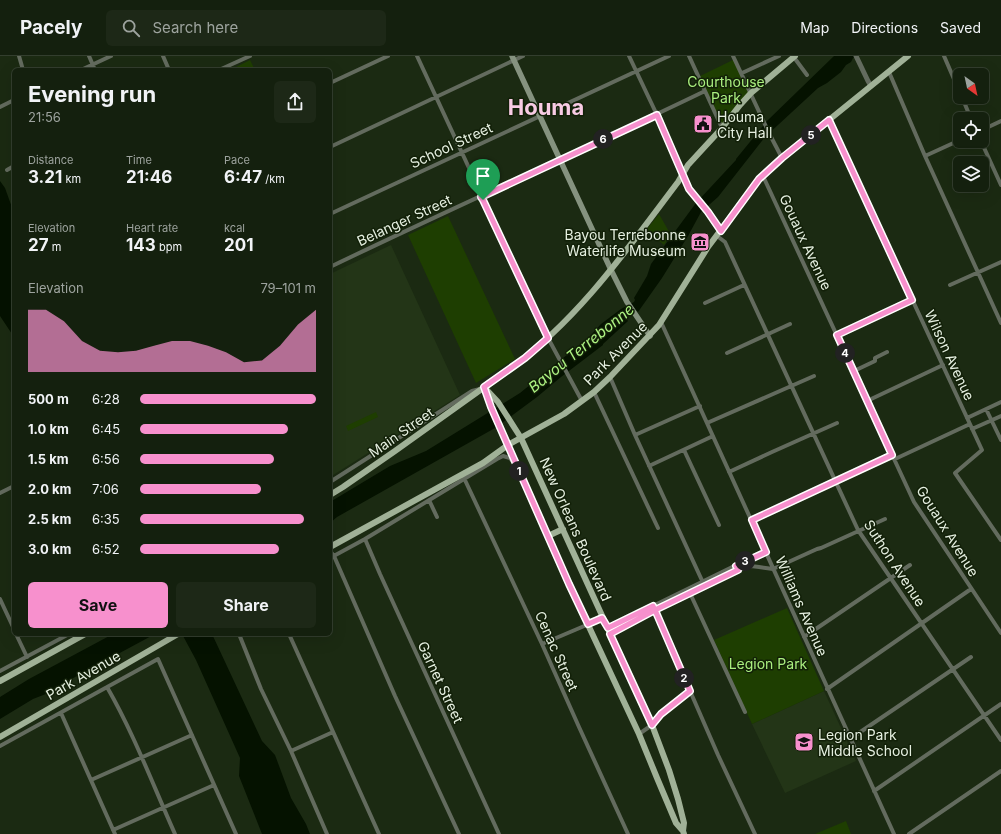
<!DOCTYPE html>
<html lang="en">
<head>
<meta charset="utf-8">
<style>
	:root { --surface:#14200e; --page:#1d2817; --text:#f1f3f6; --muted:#9da39e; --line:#333e2e; --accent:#f790cd }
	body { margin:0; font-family:Inter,sans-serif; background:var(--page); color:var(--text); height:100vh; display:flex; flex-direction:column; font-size:15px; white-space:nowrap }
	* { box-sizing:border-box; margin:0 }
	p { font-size:13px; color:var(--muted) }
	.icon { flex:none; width:22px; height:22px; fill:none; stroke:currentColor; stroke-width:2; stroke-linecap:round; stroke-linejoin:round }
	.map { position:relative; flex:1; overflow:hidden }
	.panel { position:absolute; left:12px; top:12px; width:320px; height:568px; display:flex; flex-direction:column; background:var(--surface); border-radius:6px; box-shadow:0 4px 16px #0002,0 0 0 1px var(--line) }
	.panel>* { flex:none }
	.needle { width:26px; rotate:147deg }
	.tools { position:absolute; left:953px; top:12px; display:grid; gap:8px }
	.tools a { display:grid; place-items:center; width:36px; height:36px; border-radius:6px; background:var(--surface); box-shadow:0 4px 16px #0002,0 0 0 1px var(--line); font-size:20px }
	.pin { position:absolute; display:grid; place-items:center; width:34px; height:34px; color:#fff; margin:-41px -17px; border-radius:50% 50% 50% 0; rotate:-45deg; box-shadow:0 0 4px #0007 }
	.pin .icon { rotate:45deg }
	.km { position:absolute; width:20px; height:20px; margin:-10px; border-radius:50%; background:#222; color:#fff; font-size:11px; line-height:20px; text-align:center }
	.round { display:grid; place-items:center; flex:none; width:42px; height:42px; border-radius:6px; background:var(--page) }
	.headline { display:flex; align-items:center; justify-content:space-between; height:68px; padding:0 16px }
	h1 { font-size:22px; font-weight:700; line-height:30px }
	.stats { display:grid; grid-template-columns:repeat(3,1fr); gap:6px; height:68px; padding:4px 16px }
	.stats div { display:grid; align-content:center }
	.stats b { font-size:17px; font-weight:700 }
	.stats small { font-size:11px; font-weight:400 }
	.stats p { font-size:11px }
	.chart { height:112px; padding:8px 16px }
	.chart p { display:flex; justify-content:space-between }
	.chart svg { width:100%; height:72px; margin-top:4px; fill:var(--accent); opacity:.7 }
	.button { display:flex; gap:8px; margin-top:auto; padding:8px 16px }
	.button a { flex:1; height:46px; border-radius:6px; background:var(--accent); color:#111; font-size:16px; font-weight:700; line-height:46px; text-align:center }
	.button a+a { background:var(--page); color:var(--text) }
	ul { padding:0 16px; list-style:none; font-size:13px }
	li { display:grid; grid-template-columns:64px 48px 1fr; align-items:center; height:30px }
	li i { height:10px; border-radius:5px; background:var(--accent) }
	header { display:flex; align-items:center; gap:24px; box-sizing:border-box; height:56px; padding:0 20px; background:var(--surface); border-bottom:1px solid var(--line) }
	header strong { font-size:19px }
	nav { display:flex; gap:22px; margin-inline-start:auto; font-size:14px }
	.search { width:280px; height:36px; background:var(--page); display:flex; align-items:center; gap:10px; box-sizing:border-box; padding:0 14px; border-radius:6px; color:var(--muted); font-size:15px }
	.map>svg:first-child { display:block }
	.built { fill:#233517 }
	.green { fill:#1e3e01 }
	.water { fill:#051200 }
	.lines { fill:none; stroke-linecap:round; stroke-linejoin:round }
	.minor { stroke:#636b5e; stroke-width:4 }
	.tertiary { stroke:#636b5e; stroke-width:5 }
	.secondary { stroke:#85927f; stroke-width:5.5 }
	.primary { stroke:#a0b197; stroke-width:6 }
	.route-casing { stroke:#fff; stroke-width:8 }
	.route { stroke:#f790cd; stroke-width:5 }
	.labels { text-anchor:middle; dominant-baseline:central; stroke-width:3; stroke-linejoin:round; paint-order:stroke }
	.park-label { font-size:14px; fill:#aaee7f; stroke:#122008 }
	.poi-label { font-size:14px; fill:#e5efe0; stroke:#122008; text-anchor:start }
	.street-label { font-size:14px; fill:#e5efe0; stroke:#122008 }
	.water-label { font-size:15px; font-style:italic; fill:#aef383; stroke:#122008 }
	.town-label { font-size:22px; font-weight:bold; fill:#f8cbe4; stroke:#122008 }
</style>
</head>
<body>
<header>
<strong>Pacely</strong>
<div class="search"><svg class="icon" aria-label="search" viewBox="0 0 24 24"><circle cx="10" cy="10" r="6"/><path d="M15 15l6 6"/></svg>Search here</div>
<nav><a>Map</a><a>Directions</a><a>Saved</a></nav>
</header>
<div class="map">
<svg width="1001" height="778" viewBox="0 0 1001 778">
	<rect width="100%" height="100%" fill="#1b2a12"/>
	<path class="built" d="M391 189 460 339 330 421V218Z
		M824 635 856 705 785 737 752 668Z"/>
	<path class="green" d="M735 3 751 37 722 72 698 21Z
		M250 4 255 14H230Z
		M659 158 671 179 664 189 646 174Z
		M448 160 515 303 476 327 408 179Z
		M376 356 378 361 348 375 346 370Z
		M787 552 824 635 752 668 714 584Z
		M846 765 851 778H815Z"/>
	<path class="water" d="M834 0H856L853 2 851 6 846 9 841 16 827 27 818 32 765 81 718 141 701 156 688 180 662 222 638 256 636 254 627 260 626 262 628 265 603 288V289L561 321 537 341 495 372 337 461 330 467V446L390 410 426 395 520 337 589 281 601 268 621 253 634 246 635 244 634 242 647 220 651 208 696 147 736 104V103L767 65Z
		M0 125 5 132 14 157V281L0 260Z
		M113 578H155L64 627 51 636 33 643 0 663V641L29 623Z
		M182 578H212L262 685 275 699 291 742 306 768 310 778H262L239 720 240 702 196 604Z"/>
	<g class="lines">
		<path class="minor" d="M19 0 23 14
			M89 0 95 14
			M163 0 169 14
			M417 0 548 282 582 345
			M629 0 657 59 689 133 708 155 721 175
			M689 0 722 72
			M733 0 769 77 782 102
			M793 0 807 19
			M944 0 960 37
			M81 14 111 0
			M219 14 250 0
			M889 16 925 100 1001 267
			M742 17 779 0
			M330 27 388 0
			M962 41 971 63
			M0 51 14 44
			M829 64 982 394 955 417 1001 484
			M982 74 1001 65
			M981 85 1001 129
			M330 91 523 0
			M925 100 960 84
			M7 114 14 110
			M763 120 914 446 1001 577
			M330 158 669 0
			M717 180 725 186 858 474 1001 684
			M330 211C454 151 581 95 705 35
			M950 229 1001 206
			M705 247 744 229
			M661 266 894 778
			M837 279 912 244
			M727 297 790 268
			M854 315 875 305V302L887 296
			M610 321 635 379 705 531
			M594 336 658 472
			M867 345 943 309
			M986 353 1001 384
			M967 362 1001 346
			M707 367 814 320
			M972 373 1001 360
			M635 379 700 350
			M684 394 719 469
			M895 403 970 368
			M649 410 713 380
			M729 416 772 396 837 367
			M464 422 542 588 579 671 628 778
			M330 426 472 335 480 333
			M0 437 14 430
			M429 444 437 461
			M752 464 893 399
			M365 483 380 518 499 778
			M330 495 334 500 395 640 459 778
			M330 502 365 483 497 403 503 400 510 402 513 406
			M689 535 745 656
			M0 543 14 573
			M653 550 718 699 755 778
			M608 572 765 495
			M610 577 655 554 740 513 751 510 759 511 773 513 817 493 821 492 885 463
			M16 578 27 601
			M239 578 261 633 291 695 327 778
			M289 578 379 778
			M804 581 910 509
			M542 588 603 562
			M0 615 69 578
			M107 631C134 678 153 729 175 778
			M827 633 971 533
			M61 657 115 778
			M639 678 652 669 661 658 690 635
			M850 683 971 601
			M0 690 158 603 236 778
			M291 695 333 676
			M91 724 192 679
			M874 735 1001 648
			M113 774 214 729
			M909 778 1001 715"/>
		<path class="tertiary" d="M856 0 868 25 871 30"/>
		<path class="secondary" d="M512 0 611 214 627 246 650 280"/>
		<path class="primary" d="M484 331 498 346 521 382 652 669 669 714 678 743 684 767 683 775 684 778
			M485 335 491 351 569 528 639 678 657 722 676 767 683 775
			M330 439 343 431 395 395 511 312C579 263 628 192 678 126L688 109 722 72 740 49 751 37 795 0
			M548 480 563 473
			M330 491 483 407 508 389 564 358 594 336 610 321 659 269 708 191 759 123 782 102 908 0
			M0 625 85 578
			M0 681 178 578"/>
	</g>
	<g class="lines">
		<defs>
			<path id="route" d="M483 144 548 282 525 302 484 331 491 351 569 528 588 568 602 562 608 572 653 550 655 554 690 635 661 658 652 669 610 578 655 554 738 514 736 510 766 496 752 464 892 399 837 279 912 244 829 64 782 102 759 123 721 175 708 156 689 133 657 59 481 141 483 144"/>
		</defs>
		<use href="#route" class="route-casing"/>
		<use href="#route" class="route"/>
	</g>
	<defs>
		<symbol id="civic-square" viewBox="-11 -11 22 22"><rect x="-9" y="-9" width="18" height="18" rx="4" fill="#f790cd" stroke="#122008"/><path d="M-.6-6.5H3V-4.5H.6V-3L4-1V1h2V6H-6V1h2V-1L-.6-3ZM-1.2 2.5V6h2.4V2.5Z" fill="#111"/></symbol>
		<symbol id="museum-square" viewBox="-11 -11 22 22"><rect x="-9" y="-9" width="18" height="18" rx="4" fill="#f790cd" stroke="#122008"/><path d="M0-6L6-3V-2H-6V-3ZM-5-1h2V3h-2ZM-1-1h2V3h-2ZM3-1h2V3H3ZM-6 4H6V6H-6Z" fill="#111"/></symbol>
		<symbol id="school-square" viewBox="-11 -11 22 22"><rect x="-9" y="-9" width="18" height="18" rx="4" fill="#f790cd" stroke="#122008"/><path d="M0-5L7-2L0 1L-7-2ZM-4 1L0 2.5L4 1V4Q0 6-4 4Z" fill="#111"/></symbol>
	</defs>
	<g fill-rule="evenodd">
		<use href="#civic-square" x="692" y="57" width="22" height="22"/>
		<use href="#museum-square" x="689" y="175" width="22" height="22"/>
		<use href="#school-square" x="793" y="675" width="22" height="22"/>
	</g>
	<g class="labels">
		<g class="park-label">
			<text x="726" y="25">Courthouse<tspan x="726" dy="16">Park</tspan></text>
			<text x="768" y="607">Legion Park</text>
		</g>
		<g class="poi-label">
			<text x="717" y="60">Houma<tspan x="717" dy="16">City Hall</tspan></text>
			<text x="686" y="178" text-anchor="end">Bayou Terrebonne<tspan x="686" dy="16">Waterlife Museum</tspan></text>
			<text x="818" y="678">Legion Park<tspan x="818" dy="16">Middle School</tspan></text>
		</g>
		<g class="street-label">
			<text transform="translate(451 89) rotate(-25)">School Street</text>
			<text transform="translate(404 164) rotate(-25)">Belanger Street</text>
			<text transform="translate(806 186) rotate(65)">Gouaux Avenue</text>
			<text transform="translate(615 297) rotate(-45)">Park Avenue</text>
			<text transform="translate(950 299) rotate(65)">Wilson Avenue</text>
			<text transform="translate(401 376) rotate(-35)">Main Street</text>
			<text transform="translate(576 473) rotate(66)">New Orleans Boulevard</text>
			<text transform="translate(948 475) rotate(58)">Gouaux Avenue</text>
			<text transform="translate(895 507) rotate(57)">Suthon Avenue</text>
			<text transform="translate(802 550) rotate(66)">Williams Avenue</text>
			<text transform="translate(557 595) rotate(66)">Cenac Street</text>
			<text transform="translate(83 619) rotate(-30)">Park Avenue</text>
			<text transform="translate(441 626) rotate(65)">Garnet Street</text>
		</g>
		<g class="water-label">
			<text transform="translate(581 292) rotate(-39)">Bayou Terrebonne</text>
		</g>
		<g class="town-label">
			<text x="546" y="51">Houma</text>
		</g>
	</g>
</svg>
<div class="tools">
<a><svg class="needle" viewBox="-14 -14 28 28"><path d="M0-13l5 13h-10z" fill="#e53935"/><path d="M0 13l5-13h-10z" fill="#9da39e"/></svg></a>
<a><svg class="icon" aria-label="locate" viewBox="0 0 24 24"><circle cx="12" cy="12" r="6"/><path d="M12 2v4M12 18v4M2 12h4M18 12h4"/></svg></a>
<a><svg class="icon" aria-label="layers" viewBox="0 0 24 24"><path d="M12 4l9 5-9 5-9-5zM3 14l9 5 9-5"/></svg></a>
</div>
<div class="pin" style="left:483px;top:144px;background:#1e9e55"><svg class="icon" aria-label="arrive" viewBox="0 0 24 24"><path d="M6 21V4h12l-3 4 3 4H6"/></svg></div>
<b class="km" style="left:519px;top:415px">1</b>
<b class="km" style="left:684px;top:622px">2</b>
<b class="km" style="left:745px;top:505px">3</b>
<b class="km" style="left:845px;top:297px">4</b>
<b class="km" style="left:811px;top:79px">5</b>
<b class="km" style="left:603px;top:83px">6</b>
<section class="panel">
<div class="headline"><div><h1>Evening run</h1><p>21:56</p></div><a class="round"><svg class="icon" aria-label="share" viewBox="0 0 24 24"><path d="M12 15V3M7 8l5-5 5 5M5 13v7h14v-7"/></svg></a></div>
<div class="stats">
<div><p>Distance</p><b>3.21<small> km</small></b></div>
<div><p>Time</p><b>21:46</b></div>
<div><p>Pace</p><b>6:47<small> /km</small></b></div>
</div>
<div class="stats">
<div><p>Elevation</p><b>27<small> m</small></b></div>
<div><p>Heart rate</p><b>143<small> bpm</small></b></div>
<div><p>kcal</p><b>201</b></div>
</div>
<div class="chart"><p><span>Elevation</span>79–101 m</p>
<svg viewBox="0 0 160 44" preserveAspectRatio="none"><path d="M0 44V6L10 6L20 13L30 25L40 31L50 32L60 31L70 28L80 25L90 25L100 28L110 32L120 38L130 37L140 28L150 15L160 6V44z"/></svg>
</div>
<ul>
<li><b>500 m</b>6:28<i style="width:100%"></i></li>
<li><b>1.0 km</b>6:45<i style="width:84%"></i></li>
<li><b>1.5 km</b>6:56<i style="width:76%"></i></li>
<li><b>2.0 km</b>7:06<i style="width:69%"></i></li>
<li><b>2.5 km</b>6:35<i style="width:93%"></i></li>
<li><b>3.0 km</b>6:52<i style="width:79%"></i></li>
</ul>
<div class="button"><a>Save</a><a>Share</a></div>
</section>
</div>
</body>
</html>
